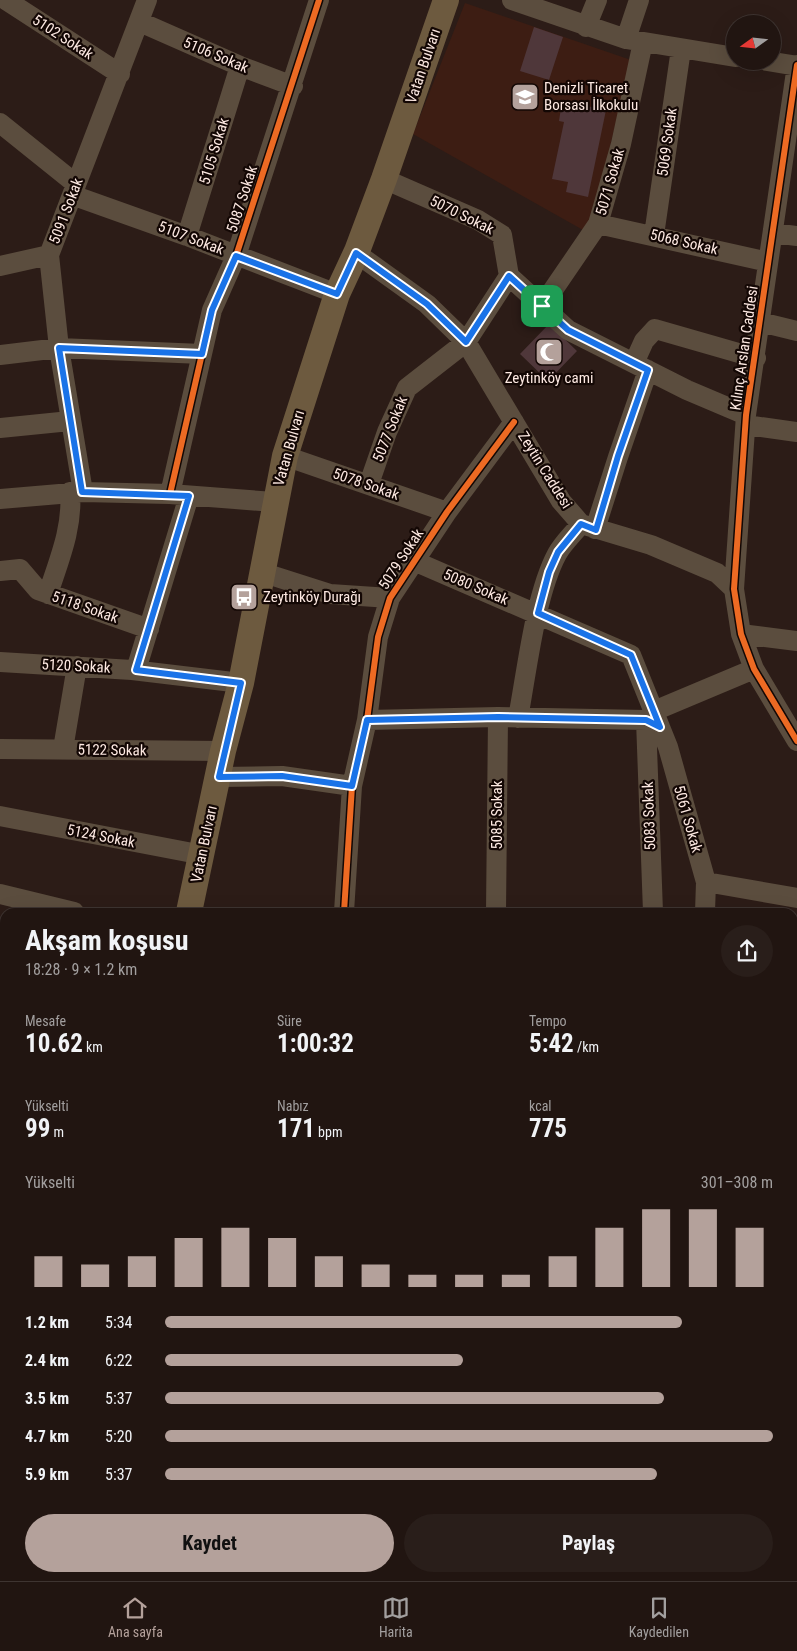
<!DOCTYPE html>
<html lang="tr">
<head>
<meta charset="utf-8">
<style>
	:root { --surface:#211511; --page:#291e1a; --text:#f1f3f6; --muted:#a29f9f; --line:#3e3431; --accent:#b4a19b }
	body { margin:0; font-family:"Roboto Condensed",sans-serif; background:var(--page); color:var(--text); height:100vh; display:flex; flex-direction:column; font-size:19px; white-space:nowrap }
	* { box-sizing:border-box; margin:0 }
	p { font-size:16px; color:var(--muted) }
	.icon { flex:none; width:28px; height:28px; fill:none; stroke:currentColor; stroke-width:2; stroke-linecap:round; stroke-linejoin:round }
	.map { position:relative; flex:1; overflow:hidden }
	.side { position:absolute; left:0px; top:908px; width:798px; height:674px; display:flex; flex-direction:column; background:var(--surface); border-radius:15px 15px 0 0; box-shadow:0 5px 20px #0002,0 0 0 1px var(--line) }
	.side>* { flex:none }
	.needle { width:32px; rotate:255deg }
	.tools { position:absolute; left:726px; top:15px; display:grid; gap:10px }
	.tools a { display:grid; place-items:center; width:55px; height:55px; border-radius:50%; background:var(--surface); box-shadow:0 5px 20px #0002,0 0 0 1px var(--line); font-size:25px }
	.pin { position:absolute; display:grid; place-items:center; width:42px; height:42px; color:#fff; margin:-21px; border-radius:10px; box-shadow:0 2px 8px #0006 }
	.round { display:grid; place-items:center; flex:none; width:52px; height:52px; border-radius:26px; background:var(--page) }
	.overview { display:flex; align-items:center; justify-content:space-between; height:85px; padding:0 25px }
	h1 { font-size:28px; font-weight:700; line-height:38px }
	.figures { display:grid; grid-template-columns:repeat(3,1fr); gap:8px; height:85px; padding:5px 25px }
	.figures div { display:grid; align-content:center }
	.figures b { font-size:25px; font-weight:700 }
	.figures small { font-size:14px; font-weight:400 }
	.figures p { font-size:14px }
	.chart { height:140px; padding:10px 25px }
	.chart p { display:flex; justify-content:space-between }
	.chart svg { width:100%; height:90px; margin-top:5px; stroke:var(--accent); stroke-width:6 }
	.button { display:flex; gap:10px; margin-top:auto; padding:10px 25px }
	.button a { flex:1; height:58px; border-radius:30px; background:var(--accent); color:#111; font-size:20px; font-weight:700; line-height:58px; text-align:center }
	.button a+a { background:var(--page); color:var(--text) }
	ul { padding:0 25px; list-style:none; font-size:16px }
	li { display:grid; grid-template-columns:80px 60px 1fr; align-items:center; height:38px }
	li i { height:12px; border-radius:6px; background:var(--accent) }
	.tabs { display:flex; justify-content:space-around; align-items:center; height:70px; border-top:1px solid var(--line); background:var(--surface); font-size:14px; color:var(--muted) }
	.tabs a { display:grid; justify-items:center; gap:2px }
	.tabs .active { color:var(--accent) }
	.map>svg:first-child { display:block }
	.built { fill:#3d1d13 }
	.lines { fill:none; stroke-linecap:round; stroke-linejoin:round }
	.stream { stroke:#190312; stroke-width:4 }
	.building { fill:#4f373a }
	.minor { stroke:#5b4d3e; stroke-width:20 }
	.major { stroke:#6d5a3f; stroke-width:26 }
	.cycleway-casing { stroke:#130704; stroke-width:9 }
	.cycleway { stroke:#ed6a23; stroke-width:6 }
	.route-casing { stroke:#fff; stroke-width:10 }
	.route { stroke:#1a73e8; stroke-width:6 }
	.labels { text-anchor:middle; dominant-baseline:central; stroke-width:4.5; stroke-linejoin:round; paint-order:stroke }
	.street-label { font-size:15px; fill:#fde9e2; stroke:#130704 }
	.poi-label { font-size:15px; fill:#fde9e2; stroke:#130704; text-anchor:start }
</style>
</head>
<body>
<div class="map">
<svg width="797" height="1581" viewBox="0 0 797 1581">
	<rect width="100%" height="100%" fill="#2c1c17"/>
	<path class="built" d="M465 3 631 60 593 217 583 230 413 134Z
		M792 1053 797 1057V1486L792 1500Z
		M5 1230V1450L0 1445V1235Z
		M129 1576H205L194 1581H134Z"/>
	<g class="lines">
		<path class="stream" d="M792 1071 797 1075"/>
	</g>
	<path class="building" d="M534 27 563 37 549 80 520 71Z
		M568 102 606 110 588 197 566 192 568 182 552 179 564 122 559 121 561 108 567 109Z
		M549 324 577 351 548 381 520 354Z
		M792 930H797V1008L792 1006Z
		M0 1162 5 1170V1212L0 1215Z
		M89 1576H110L115 1581H85Z"/>
	<g class="lines">
		<path class="minor" d="M6 0 120 74
			M512 0 626 39 735 57
			M140 22 240 66 293 86
			M586 27 597 0
			M626 39 639 0
			M767 61 797 66
			M797 65 746 415 734 589 741 634 754 669 797 741
			M0 123 76 184
			M384 179 478 220 502 235 509 276
			M72 195 187 236 337 294
			M598 224 768 262
			M774 233 797 236
			M654 235 681 49
			M187 236 240 66
			M356 253 427 304 466 342 561 501 581 524 651 545 717 573 734 589
			M0 266 49 255
			M509 276 568 330 687 390 746 415
			M542 306 598 224 621 144 643 42
			M760 322 797 331
			M0 355 59 348 202 354
			M634 363 644 341 655 329 756 358
			M746 425 797 432
			M0 428 70 421
			M285 456 447 512
			M369 484 387 432 407 388 466 342 509 276
			M83 492 59 348 49 255 147 0
			M170 494 212 310 236 256 319 0
			M0 499 83 492 170 494 274 502
			M595 529 618 457 648 370
			M414 561 631 655 668 747 706 882 705 912
			M0 571 20 569 38 590 149 629
			M261 572 330 594 390 598
			M48 594C59 560 73 528 70 492
			M741 634 797 641
			M0 662 132 670 241 683
			M136 670 189 496
			M654 711 754 669
			M518 718C527 671 535 595 557 554 563 543 573 534 581 524
			M367 720 498 717 646 720 660 727
			M646 720 653 912
			M0 749 223 751
			M63 749 77 666
			M219 777 282 776 352 786
			M0 816 203 855
			M706 882 797 898
			M0 894 74 912
			M344 912 352 786 367 720 378 637 390 598 447 512 514 422
			M496 912 498 717
			M0 1006 5 1008
			M792 1031 797 1034
			M0 1110 5 1105
			M0 1445 5 1450
			M792 1492 797 1496
			M792 1528 797 1517
			M129 1576 134 1581
			M306 1576 310 1581
			M442 1576 445 1581
			M572 1576 576 1581
			M720 1576 724 1581
			M194 1581 205 1576
			M773 1581 774 1576"/>
		<path class="major" d="M189 912 223 751 241 683 285 456 337 294 357 251 384 179 446 0
			M0 1250 5 1246"/>
		<defs>
			<path id="cycleway" d="M797 65 746 415 734 589 741 634 754 669 797 741
				M170 494 212 310 236 256 319 0
				M344 912 352 786 367 720 378 637 390 598 447 512 514 422"/>
		</defs>
		<use href="#cycleway" class="cycleway-casing"/>
		<use href="#cycleway" class="cycleway"/>
	</g>
	<g class="lines">
		<defs>
			<path id="route" d="M356 253 427 304 466 342 509 276 568 330 648 370 618 456 596 530 581 524 558 552 549 572 538 613 631 655 660 727 646 720 498 717 367 720 352 786 282 776 219 777 241 683 136 670 189 496 82 492 59 348 202 354 212 310 236 256 337 294Z"/>
		</defs>
		<use href="#route" class="route-casing"/>
		<use href="#route" class="route"/>
	</g>
	<defs>
		<symbol id="school-square" viewBox="-11 -11 22 22"><rect x="-9" y="-9" width="18" height="18" rx="4" fill="#b4a19b" stroke="#130704"/><path d="M0-5L7-2L0 1L-7-2ZM-4 1L0 2.5L4 1V4Q0 6-4 4Z" fill="#fff"/></symbol>
		<symbol id="mosque-square" viewBox="-11 -11 22 22"><rect x="-9" y="-9" width="18" height="18" rx="4" fill="#b4a19b" stroke="#130704"/><path d="M3.5-4.9A6 6 0 1 0 3.5 4.9A5 5 0 1 1 3.5-4.9Z" fill="#fff"/></symbol>
		<symbol id="bus-square" viewBox="-11 -11 22 22"><rect x="-9" y="-9" width="18" height="18" rx="4" fill="#b4a19b" stroke="#130704"/><path d="M-5-6H5V4H4V6H2V4H-2V6H-4V4H-5ZM-3.5-4V0h7V-4ZM-3.5 1.2v1.5H-2V1.2ZM2 1.2v1.5H3.5V1.2Z" fill="#fff"/></symbol>
	</defs>
	<g fill-rule="evenodd">
		<use href="#school-square" x="509" y="81" width="32" height="32"/>
		<use href="#mosque-square" x="533" y="336" width="32" height="32"/>
		<use href="#bus-square" x="228" y="581" width="32" height="32"/>
	</g>
	<g class="labels">
		<g class="street-label">
			<text transform="translate(63 37) rotate(33)">5102 Sokak</text>
			<text transform="translate(216 55) rotate(23)">5106 Sokak</text>
			<text transform="translate(423 66) rotate(-71)">Vatan Bulvarı</text>
			<text transform="translate(667 142) rotate(-82)">5069 Sokak</text>
			<text transform="translate(214 151) rotate(-73)">5105 Sokak</text>
			<text transform="translate(610 182) rotate(-74)">5071 Sokak</text>
			<text transform="translate(242 199) rotate(-72)">5087 Sokak</text>
			<text transform="translate(66 211) rotate(-69)">5091 Sokak</text>
			<text transform="translate(462 215) rotate(26)">5070 Sokak</text>
			<text transform="translate(191 238) rotate(21)">5107 Sokak</text>
			<text transform="translate(684 242) rotate(13)">5068 Sokak</text>
			<text transform="translate(744 348) rotate(-82)">Kılınç Arslan Caddesi</text>
			<text transform="translate(390 429) rotate(-68)">5077 Sokak</text>
			<text transform="translate(289 448) rotate(-74)">Vatan Bulvarı</text>
			<text transform="translate(545 470) rotate(58)">Zeytin Caddesi</text>
			<text transform="translate(366 484) rotate(19)">5078 Sokak</text>
			<text transform="translate(401 559) rotate(-57)">5079 Sokak</text>
			<text transform="translate(476 587) rotate(23)">5080 Sokak</text>
			<text transform="translate(85 607) rotate(19)">5118 Sokak</text>
			<text transform="translate(76 666) rotate(3)">5120 Sokak</text>
			<text transform="translate(112 750) rotate(1)">5122 Sokak</text>
			<text transform="translate(497 815) rotate(-90)">5085 Sokak</text>
			<text transform="translate(649 816) rotate(-92)">5083 Sokak</text>
			<text transform="translate(688 819) rotate(74)">5061 Sokak</text>
			<text transform="translate(101 836) rotate(11)">5124 Sokak</text>
			<text transform="translate(204 844) rotate(-78)">Vatan Bulvarı</text>
		</g>
		<g class="poi-label">
			<text x="544" y="88">Denizli Ticaret<tspan x="544" dy="17">Borsası İlkokulu</tspan></text>
			<text x="549" y="378" text-anchor="middle">Zeytinköy cami</text>
			<text x="263" y="597">Zeytinköy Durağı</text>
		</g>
	</g>
</svg>
<div class="tools">
<a><svg class="needle" viewBox="-14 -14 28 28"><path d="M0-13l5 13h-10z" fill="#e53935"/><path d="M0 13l5-13h-10z" fill="#a29f9f"/></svg></a>
</div>
<div class="pin" style="left:542px;top:306px;background:#1e9e55"><svg class="icon" aria-label="arrive" viewBox="0 0 24 24"><path d="M6 21V4h12l-3 4 3 4H6"/></svg></div>
<section class="side">
<div class="overview"><div><h1>Akşam koşusu</h1><p>18:28 · 9 × 1.2 km</p></div><a class="round"><svg class="icon" aria-label="share" viewBox="0 0 24 24"><path d="M12 15V3M7 8l5-5 5 5M5 13v7h14v-7"/></svg></a></div>
<div class="figures">
<div><p>Mesafe</p><b>10.62<small> km</small></b></div>
<div><p>Süre</p><b>1:00:32</b></div>
<div><p>Tempo</p><b>5:42<small> /km</small></b></div>
</div>
<div class="figures">
<div><p>Yükselti</p><b>99<small> m</small></b></div>
<div><p>Nabız</p><b>171<small> bpm</small></b></div>
<div><p>kcal</p><b>775</b></div>
</div>
<div class="chart"><p><span>Yükselti</span>301–308 m</p>
<svg viewBox="0 0 160 44" preserveAspectRatio="none"><path d="M5 44V29M15 44V33M25 44V29M35 44V20M45 44V15M55 44V20M65 44V29M75 44V33M85 44V38M95 44V38M105 44V38M115 44V29M125 44V15M135 44V6M145 44V6M155 44V15"/></svg>
</div>
<ul>
<li><b>1.2 km</b>5:34<i style="width:85%"></i></li>
<li><b>2.4 km</b>6:22<i style="width:49%"></i></li>
<li><b>3.5 km</b>5:37<i style="width:82%"></i></li>
<li><b>4.7 km</b>5:20<i style="width:100%"></i></li>
<li><b>5.9 km</b>5:37<i style="width:81%"></i></li>
</ul>
<div class="button"><a>Kaydet</a><a>Paylaş</a></div>
</section>
</div>
<nav class="tabs">
<a class="active"><svg class="icon" aria-label="home" viewBox="0 0 24 24"><path d="M3 11l9-7 9 7M6 9v11h12V9"/></svg>Ana sayfa</a>
<a><svg class="icon" aria-label="map" viewBox="0 0 24 24"><path d="M3 6l6-2 6 2 6-2v14l-6 2-6-2-6 2zM9 4v14M15 6v14"/></svg>Harita</a>
<a><svg class="icon" aria-label="saved" viewBox="0 0 24 24"><path d="M7 4h10v16l-5-4-5 4z"/></svg>Kaydedilen</a>
</nav>
</body>
</html>
